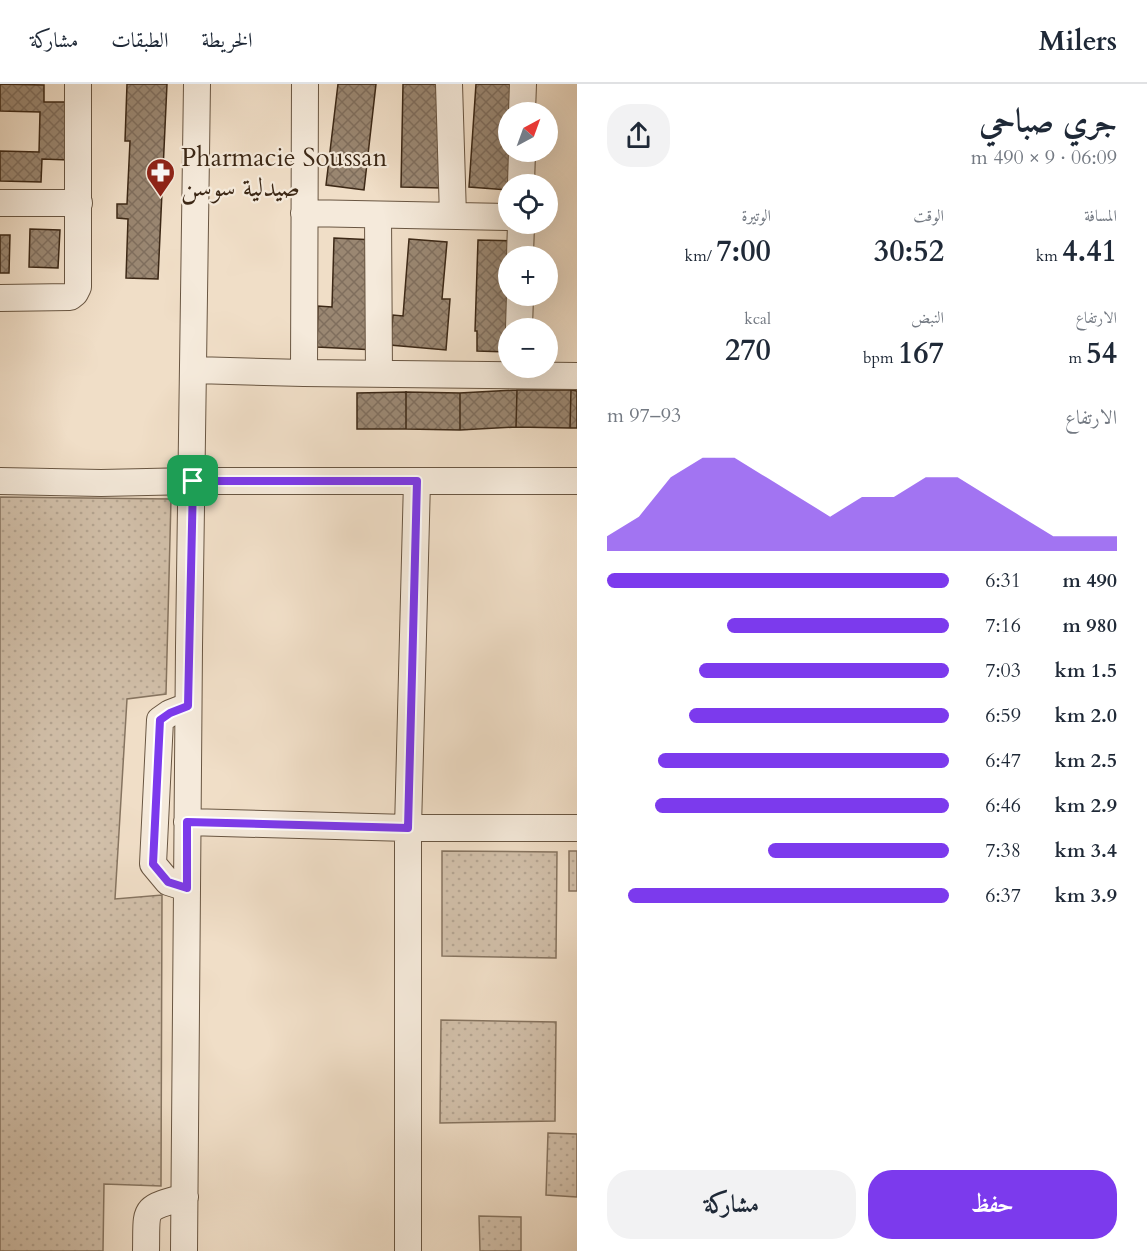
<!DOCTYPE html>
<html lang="ar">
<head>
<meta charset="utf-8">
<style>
	:root { --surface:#fff; --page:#f2f2f3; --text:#1f2937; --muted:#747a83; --line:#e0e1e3; --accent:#7c3aed }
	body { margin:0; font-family:Cardo,Amiri,serif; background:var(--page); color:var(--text); direction:rtl; height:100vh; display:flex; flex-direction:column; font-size:22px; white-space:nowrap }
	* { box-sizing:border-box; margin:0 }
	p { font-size:20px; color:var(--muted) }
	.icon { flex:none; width:33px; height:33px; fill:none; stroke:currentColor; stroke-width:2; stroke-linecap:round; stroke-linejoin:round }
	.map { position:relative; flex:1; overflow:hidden; direction:ltr }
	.side { display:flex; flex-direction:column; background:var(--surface); width:570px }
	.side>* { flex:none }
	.needle { width:39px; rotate:41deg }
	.tools { position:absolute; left:498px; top:18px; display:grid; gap:12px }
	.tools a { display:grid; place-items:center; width:60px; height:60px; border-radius:50%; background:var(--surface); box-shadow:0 6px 24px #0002; font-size:30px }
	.pin { position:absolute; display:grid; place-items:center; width:51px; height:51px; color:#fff; margin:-26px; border-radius:12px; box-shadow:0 3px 9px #0006 }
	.round { display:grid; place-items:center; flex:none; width:63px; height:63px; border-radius:24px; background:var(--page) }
	.overview { display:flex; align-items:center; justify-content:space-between; height:102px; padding:0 30px }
	h1 { font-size:33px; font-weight:700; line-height:45px }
	.figures { display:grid; grid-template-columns:repeat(3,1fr); gap:9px; height:102px; padding:6px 30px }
	.figures div { display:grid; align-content:center }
	.figures b { font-size:30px; font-weight:700 }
	.figures small { font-size:16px; font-weight:400 }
	.figures p { font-size:16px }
	.chart { height:168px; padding:12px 30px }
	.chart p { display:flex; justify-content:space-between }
	.chart svg { width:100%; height:108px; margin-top:6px; fill:var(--accent); opacity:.7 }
	.primary-button { display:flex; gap:12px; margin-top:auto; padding:12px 30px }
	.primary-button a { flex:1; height:69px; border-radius:24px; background:var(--accent); color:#fff; font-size:24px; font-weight:700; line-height:69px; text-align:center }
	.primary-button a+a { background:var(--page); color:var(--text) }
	ul { padding:0 30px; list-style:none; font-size:20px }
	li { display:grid; grid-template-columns:96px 72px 1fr; align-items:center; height:45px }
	li i { height:15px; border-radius:8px; background:var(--accent) }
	header { display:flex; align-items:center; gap:36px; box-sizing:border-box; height:84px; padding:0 30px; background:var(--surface); border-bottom:2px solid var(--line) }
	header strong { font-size:28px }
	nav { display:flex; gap:33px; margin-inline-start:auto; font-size:21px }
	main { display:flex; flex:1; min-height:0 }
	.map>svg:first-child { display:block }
	.park { fill:url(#park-dots); stroke:#867460; stroke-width:1.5 }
	.building { fill:url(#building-cross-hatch); stroke:#3c2816; stroke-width:1.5 }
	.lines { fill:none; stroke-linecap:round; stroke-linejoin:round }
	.minor-casing { stroke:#695642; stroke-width:28 }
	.minor { stroke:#f5eadb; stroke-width:26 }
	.route-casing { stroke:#fff; stroke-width:12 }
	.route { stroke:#7c3aed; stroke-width:8 }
	.labels { text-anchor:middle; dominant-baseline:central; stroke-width:4.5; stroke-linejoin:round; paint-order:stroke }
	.poi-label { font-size:26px; fill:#3c2816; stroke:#f5eadb; text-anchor:start }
</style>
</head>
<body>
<header>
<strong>Milers</strong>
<nav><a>الخريطة</a><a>الطبقات</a><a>مشاركة</a></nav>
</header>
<main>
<section class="side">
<div class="overview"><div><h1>جري صباحي</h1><p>06:09 · 9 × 490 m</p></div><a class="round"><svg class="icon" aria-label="share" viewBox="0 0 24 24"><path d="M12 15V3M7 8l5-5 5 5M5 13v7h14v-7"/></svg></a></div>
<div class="figures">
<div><p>المسافة</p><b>4.41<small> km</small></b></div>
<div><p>الوقت</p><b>30:52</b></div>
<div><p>الوتيرة</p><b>7:00<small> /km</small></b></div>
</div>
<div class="figures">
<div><p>الارتفاع</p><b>54<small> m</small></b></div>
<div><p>النبض</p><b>167<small> bpm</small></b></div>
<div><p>kcal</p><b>270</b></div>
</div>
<div class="chart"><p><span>الارتفاع</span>93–97 m</p>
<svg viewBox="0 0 160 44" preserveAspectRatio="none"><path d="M0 44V38L10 30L20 14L30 6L40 6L50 14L60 22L70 30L80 22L90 22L100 14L110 14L120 22L130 30L140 38L150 38L160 38V44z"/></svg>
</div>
<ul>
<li><b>490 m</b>6:31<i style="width:100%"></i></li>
<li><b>980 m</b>7:16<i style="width:65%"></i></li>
<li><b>1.5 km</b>7:03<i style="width:73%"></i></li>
<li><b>2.0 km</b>6:59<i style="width:76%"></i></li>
<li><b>2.5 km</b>6:47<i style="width:85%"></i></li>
<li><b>2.9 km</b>6:46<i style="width:86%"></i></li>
<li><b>3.4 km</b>7:38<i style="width:53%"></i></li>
<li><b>3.9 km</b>6:37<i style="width:94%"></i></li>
</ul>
<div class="primary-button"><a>حفظ</a><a>مشاركة</a></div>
</section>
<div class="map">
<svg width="577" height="1167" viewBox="0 0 577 1167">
	<defs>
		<pattern id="park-dots" width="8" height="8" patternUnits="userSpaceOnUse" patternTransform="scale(1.5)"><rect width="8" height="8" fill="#d1bfa9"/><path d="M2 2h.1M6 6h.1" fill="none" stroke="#b4a491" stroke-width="1.8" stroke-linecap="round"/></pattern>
		<pattern id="building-cross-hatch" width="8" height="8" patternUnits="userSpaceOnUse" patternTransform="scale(1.5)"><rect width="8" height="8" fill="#9a8772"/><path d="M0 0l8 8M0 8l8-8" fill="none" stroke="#7f6e5d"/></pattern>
	</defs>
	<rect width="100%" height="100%" fill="#f0dec7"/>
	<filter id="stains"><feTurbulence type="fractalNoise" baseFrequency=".00333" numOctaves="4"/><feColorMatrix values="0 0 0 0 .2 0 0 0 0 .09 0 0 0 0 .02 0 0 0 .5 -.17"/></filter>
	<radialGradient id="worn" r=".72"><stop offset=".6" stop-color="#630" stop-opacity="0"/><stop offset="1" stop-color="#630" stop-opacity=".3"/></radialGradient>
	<path class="park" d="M0 413 171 415 166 610 127 615 115 815 162 811 161 1102 104 1100 103 1167H0Z
		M442 767 557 768 556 874 442 872Z
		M569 767H577V807H569Z
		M441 936 556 938 555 1037 440 1039Z
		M548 1049 577 1050V1113L546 1111Z
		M479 1132 521 1133V1167H480Z"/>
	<path class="building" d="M0 0 44 1V18H69V76L42 75 41 98 0 97V67L39 68 40 28 0 27Z
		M127 0H167L158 195 126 194 128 135 117 134V120H127L130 57H125Z
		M338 0H376L364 106 326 101Z
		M403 0H442L441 104 401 103Z
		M476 0H514L512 28H508V68H513L508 106 469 103Z
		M30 145 60 146 58 184 29 183Z
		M0 151H10L9 189H0Z
		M334 154 375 156 376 266 317 263 318 222 332 223Z
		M409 155 447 158 442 215H450L446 266 390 261 393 231 403 232Z
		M478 156 516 157 508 172V268L477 267V247H475Z
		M517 306 516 343 460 346V309Z
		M517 306H571L570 344 516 343Z
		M571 306 577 307V344H570Z
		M406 308 460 309V346L406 345Z
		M406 308V345H357V309Z"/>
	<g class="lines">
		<defs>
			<path id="minor" d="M449 0 453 132
				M522 28 523 0
				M521 100 522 68
				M0 119H79
				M304 129 508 133
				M378 131 379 290
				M520 172 521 140
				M0 214 70 213 75 209 78 203V0
				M519 244 520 212
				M194 286 304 289 577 292
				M304 289 305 0
				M0 397 101 399 193 397H577
				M187 738 408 744H577
				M187 804 168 798 153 780 160 636 170 629 188 622
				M146 1167C147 1123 141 1125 185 1113
				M184 1167 189 563 197 0
				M408 1167V744L417 397"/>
		</defs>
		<use href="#minor" class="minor-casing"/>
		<use href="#minor" class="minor"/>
	</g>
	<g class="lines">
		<defs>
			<path id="route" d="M193 397H417L408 744 187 738V804L168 798 153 780 160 636 170 629 188 622Z"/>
		</defs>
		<use href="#route" class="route-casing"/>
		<use href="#route" class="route"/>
	</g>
	<defs>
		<symbol id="pharmacy-pin" viewBox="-11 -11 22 30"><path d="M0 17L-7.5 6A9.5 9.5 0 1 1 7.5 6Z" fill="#8f2418" stroke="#f5eadb"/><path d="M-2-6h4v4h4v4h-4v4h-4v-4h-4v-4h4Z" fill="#fff"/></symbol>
	</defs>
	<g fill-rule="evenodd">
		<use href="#pharmacy-pin" x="144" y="72" width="33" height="45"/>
	</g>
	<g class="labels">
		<g class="poi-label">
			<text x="181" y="73">Pharmacie Soussan<tspan x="181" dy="30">صيدلية سوسن</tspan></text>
		</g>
	</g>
	<rect width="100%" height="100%" filter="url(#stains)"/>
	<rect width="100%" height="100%" fill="url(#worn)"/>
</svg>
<div class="tools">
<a><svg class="needle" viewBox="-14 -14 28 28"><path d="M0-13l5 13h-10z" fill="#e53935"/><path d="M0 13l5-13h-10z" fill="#747a83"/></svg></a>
<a><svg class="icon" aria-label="locate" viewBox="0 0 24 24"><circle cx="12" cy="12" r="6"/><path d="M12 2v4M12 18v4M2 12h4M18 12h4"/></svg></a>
<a>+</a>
<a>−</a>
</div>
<div class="pin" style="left:193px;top:397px;background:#1e9e55"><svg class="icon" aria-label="arrive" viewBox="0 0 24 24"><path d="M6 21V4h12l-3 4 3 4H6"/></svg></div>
</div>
</main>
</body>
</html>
